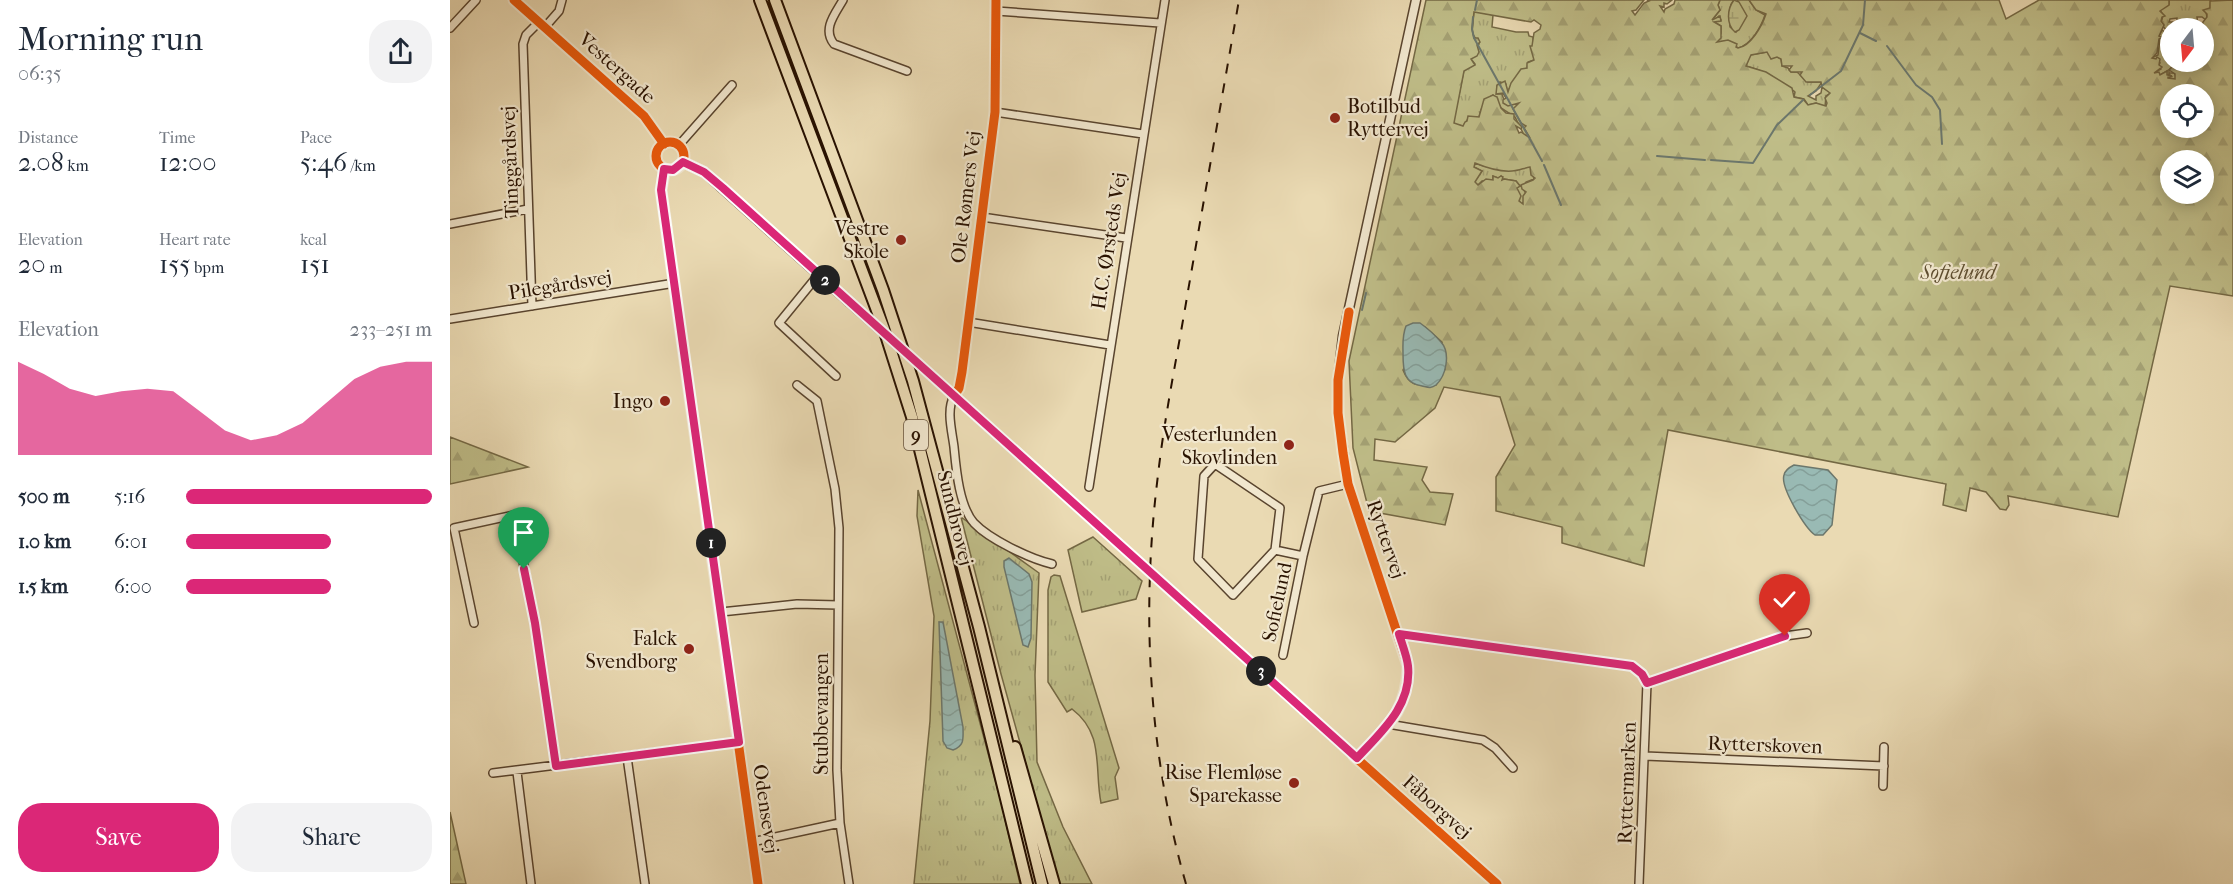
<!DOCTYPE html>
<html lang="en">
<head>
<meta charset="utf-8">
<style>
	:root { --surface:#fff; --page:#f2f2f3; --text:#1f2937; --muted:#747a83; --accent:#db2777 }
	body { margin:0; font-family:"IM FELL French Canon",serif; background:var(--page); color:var(--text); height:100vh; display:flex; flex-direction:column; font-size:22px; white-space:nowrap }
	* { box-sizing:border-box; margin:0 }
	p { font-size:20px; color:var(--muted) }
	.icon { flex:none; width:33px; height:33px; fill:none; stroke:currentColor; stroke-width:2; stroke-linecap:round; stroke-linejoin:round }
	.map { position:relative; flex:1; overflow:hidden }
	.details { display:flex; flex-direction:column; background:var(--surface); width:450px }
	.details>* { flex:none }
	.needle { width:39px; rotate:196deg }
	.tools { position:absolute; left:1710px; top:18px; display:grid; gap:12px }
	.tools a { display:grid; place-items:center; width:54px; height:54px; border-radius:50%; background:var(--surface); box-shadow:0 3px 15px #0003; font-size:30px }
	.pin { position:absolute; display:grid; place-items:center; width:51px; height:51px; color:#fff; margin:-62px -26px; border-radius:50% 50% 50% 0; rotate:-45deg; box-shadow:0 0 6px #0007 }
	.pin .icon { rotate:45deg }
	.km { position:absolute; width:30px; height:30px; margin:-15px; border-radius:50%; background:#222; color:#fff; font-size:16px; line-height:30px; text-align:center }
	.round { display:grid; place-items:center; flex:none; width:63px; height:63px; border-radius:24px; background:var(--page) }
	.summary { display:flex; align-items:center; justify-content:space-between; height:102px; padding:0 18px }
	h1 { font-size:33px; font-weight:600; line-height:45px }
	.figures { display:grid; grid-template-columns:repeat(3,1fr); gap:9px; height:102px; padding:6px 18px }
	.figures div { display:grid; align-content:center }
	.figures b { font-size:26px; font-weight:600 }
	.figures small { font-size:16px; font-weight:400 }
	.figures p { font-size:16px }
	.chart { height:168px; padding:12px 18px }
	.chart p { display:flex; justify-content:space-between }
	.chart svg { width:100%; height:108px; margin-top:6px; fill:var(--accent); opacity:.7 }
	.button { display:flex; gap:12px; margin-top:auto; padding:12px 18px }
	.button a { flex:1; height:69px; border-radius:24px; background:var(--accent); color:#fff; font-size:24px; font-weight:600; line-height:69px; text-align:center }
	.button a+a { background:var(--page); color:var(--text) }
	ul { padding:0 18px; list-style:none; font-size:20px }
	li { display:grid; grid-template-columns:96px 72px 1fr; align-items:center; height:45px }
	li i { height:15px; border-radius:8px; background:var(--accent) }
	main { display:flex; flex:1; min-height:0 }
	.map>svg:first-child { display:block }
	.grass { fill:url(#grass-tufts); stroke:#746844; stroke-width:1.5 }
	.forest { fill:url(#forest-firs); stroke:#746844; stroke-width:1.5; fill-rule:evenodd }
	.wetland { fill:url(#wetland-marsh); stroke:#746844; stroke-width:1.5 }
	.water { fill:url(#water-waves); stroke:#6c776c; stroke-width:1.5 }
	.lines { fill:none; stroke-linecap:round; stroke-linejoin:round }
	.stream { stroke:#6c776c; stroke-width:2 }
	.minor-casing { stroke:#59442e; stroke-width:10 }
	.tertiary-casing { stroke:#59442e; stroke-width:11 }
	.primary-casing { stroke:#291201; stroke-width:14 }
	.minor { stroke:#f1e7ce; stroke-width:7 }
	.tertiary { stroke:#f1e7ce; stroke-width:8 }
	.primary { stroke:#eadab3; stroke-width:10 }
	.rail { stroke:#291201; stroke-width:2; stroke-dasharray:10 10; stroke-linecap:butt }
	.tertiary-bridge-casing { stroke:#59442e; stroke-width:11; stroke-linecap:butt }
	.tertiary-bridge { stroke:#f1e7ce; stroke-width:8 }
	.cycleway-casing { stroke:#f1e7ce; stroke-width:13 }
	.cycleway { stroke:#e8590c; stroke-width:9 }
	.route-casing { stroke:#fff; stroke-width:12 }
	.route { stroke:#db2777; stroke-width:8 }
	.poi-dot { fill:#8f2418; stroke:#f1e7ce; stroke-width:2 }
	.labels { text-anchor:middle; dominant-baseline:central; stroke-width:4.5; stroke-linejoin:round; paint-order:stroke }
	.shield { fill:#f1e7ce; stroke:#65523e; stroke-width:1.5 }
	.shield-label { font-size:18px; font-weight:bold; fill:#291201 }
	.street-label { font-size:20px; fill:#291201; stroke:#f1e7ce }
	.poi-label { font-size:20px; fill:#291201; stroke:#f1e7ce; text-anchor:end }
	.park-label { font-size:20px; font-style:italic; fill:#5e4e30; stroke:#f1e7ce }
</style>
</head>
<body>
<main>
<section class="details">
<div class="summary"><div><h1>Morning run</h1><p>06:35</p></div><a class="round"><svg class="icon" aria-label="share" viewBox="0 0 24 24"><path d="M12 15V3M7 8l5-5 5 5M5 13v7h14v-7"/></svg></a></div>
<div class="figures">
<div><p>Distance</p><b>2.08<small> km</small></b></div>
<div><p>Time</p><b>12:00</b></div>
<div><p>Pace</p><b>5:46<small> /km</small></b></div>
</div>
<div class="figures">
<div><p>Elevation</p><b>20<small> m</small></b></div>
<div><p>Heart rate</p><b>155<small> bpm</small></b></div>
<div><p>kcal</p><b>151</b></div>
</div>
<div class="chart"><p><span>Elevation</span>233–251 m</p>
<svg viewBox="0 0 160 44" preserveAspectRatio="none"><path d="M0 44V6L10 11L20 17L30 20L40 18L50 17L60 18L70 26L80 34L90 38L100 36L110 31L120 22L130 13L140 8L150 6L160 6V44z"/></svg>
</div>
<ul>
<li><b>500 m</b>5:16<i style="width:100%"></i></li>
<li><b>1.0 km</b>6:01<i style="width:59%"></i></li>
<li><b>1.5 km</b>6:00<i style="width:59%"></i></li>
</ul>
<div class="button"><a>Save</a><a>Share</a></div>
</section>
<div class="map">
<svg width="1783" height="884" viewBox="0 0 1783 884">
	<defs>
		<pattern id="grass-tufts" width="24" height="20" patternUnits="userSpaceOnUse" patternTransform="scale(1.5)"><rect width="24" height="20" fill="#bfbd88"/><path d="M3 7l-1-3M5 7V3M7 7l1-3M15 17l-1-3M17 17v-4M19 17l1-3" fill="none" stroke="#a4a174"/></pattern>
		<pattern id="forest-firs" width="22" height="20" patternUnits="userSpaceOnUse" patternTransform="scale(1.5)"><rect width="22" height="20" fill="#bfbd88"/><path d="M5 1l3.5 6h-7zM16 11l3.5 6h-7z" fill="#a4a174"/></pattern>
		<pattern id="wetland-marsh" width="20" height="14" patternUnits="userSpaceOnUse" patternTransform="scale(1.5)"><rect width="20" height="14" fill="#bfbd88"/><path d="M1 5h8M5 5V1M11 12h8M15 12V8" fill="none" stroke="#a4a174"/></pattern>
		<pattern id="water-waves" width="16" height="10" patternUnits="userSpaceOnUse" patternTransform="scale(1.5)"><rect width="16" height="10" fill="#99bab4"/><path d="M0 5q4-4 8 0t8 0" fill="none" stroke="#849f99"/></pattern>
	</defs>
	<rect width="100%" height="100%" fill="#eadab3"/>
	<filter id="stains"><feTurbulence type="fractalNoise" baseFrequency=".00333" numOctaves="4"/><feColorMatrix values="0 0 0 0 .2 0 0 0 0 .09 0 0 0 0 .02 0 0 0 .5 -.17"/></filter>
	<radialGradient id="worn" r=".72"><stop offset=".6" stop-color="#630" stop-opacity="0"/><stop offset="1" stop-color="#630" stop-opacity=".3"/></radialGradient>
	<path class="grass" d="M1270 0H1284C1277 7 1280 18 1280 27L1286 32 1296 16 1287 0H1299L1306 10 1315 15C1311 27 1301 45 1288 48 1282 42 1276 39 1267 43L1271 33V26L1264 22 1271 20 1269 16 1265 20H1262L1270 10 1268 5Z
		M1719 0H1761L1760 8 1756 12 1757 17 1756 20 1752 17H1747L1748 26H1745L1746 28H1742L1744 26 1741 24 1738 25 1740 28 1734 27 1726 28 1731 24V21H1727V18L1720 19 1719 22H1723L1726 27 1720 28V36H1715L1720 39V43L1717 45 1718 41H1713L1714 45 1720 49 1713 50 1717 54 1720 53V62H1728V67L1738 73 1728 70 1729 72 1727 73V67H1722L1719 70V73H1724L1729 80 1727 87 1719 88 1720 85 1725 84 1724 79 1717 77 1713 79 1715 75 1721 76 1719 74 1716 75 1717 71 1710 75 1704 73 1711 69 1709 65 1710 63 1706 59 1701 58 1708 55 1710 38 1709 36 1712 30 1716 33 1718 32 1711 24 1713 15 1710 10 1719 4Z
		M1024 11 1043 15 1042 27 1066 32H1078L1079 36 1083 37 1084 60 1078 62 1077 68 1070 73 1057 92 1056 84 1050 82 1047 86V94H1052L1054 100 1061 104H1069L1081 139 1075 137 1065 117 1051 108 1043 95C1036 99 1030 109 1029 117L1018 119 1013 126 1003 124 1014 70 1025 64 1021 59 1028 51 1027 45 1029 44 1022 33Z
		M1317 52 1331 59 1332 66 1338 68 1341 72H1347L1358 82H1372L1366 91 1358 96 1366 100V96L1371 93 1372 87 1381 93 1376 96 1375 107 1366 103 1358 105 1354 99 1344 97 1345 92C1327 79 1318 72 1296 66L1300 55Z
		M1025 163C1049 172 1056 169 1081 167L1084 179 1076 182 1073 188 1076 194 1073 206 1069 201 1066 188 1070 186 1066 181 1054 179 1052 181 1051 176 1048 178 1043 176V180L1032 181 1028 185 1024 182 1032 171 1024 167Z
		M468 490 551 802 570 884H464L480 721 484 616 467 516Z
		M511 517 589 573 585 675 587 762 613 827 642 884H609L551 674Z
		M643 537 692 581 686 599 632 612 618 550Z
		M604 575 610 576 669 768 665 777 668 799 651 803C644 768 655 734 622 709L617 712 598 682V590L601 577Z"/>
	<path class="forest" d="M976 0H1194L1186 10 1182 11 1185 15 1194 3 1199 1 1197 0H1222L1217 4 1214 3V7L1210 6 1214 12 1215 9 1224 4 1225 0H1270L1268 5 1270 10 1262 20 1270 16 1271 21 1264 22 1271 26V38L1267 42 1278 40 1287 44 1286 47 1288 48C1301 46 1312 26 1316 14L1306 10 1299 0H1549L1556 19 1589 0H1719V5L1710 11 1715 16 1712 17 1711 21 1714 25 1709 36 1712 37 1709 39 1707 53 1702 58 1706 59 1707 57 1710 59 1709 65 1712 67 1704 73 1709 72 1710 75 1717 71V75L1722 76 1718 77V78L1725 79V74L1719 70 1722 67H1728L1731 65 1732 68 1733 62H1731H1737L1738 66 1740 62H1754V28H1744L1748 26 1752 27 1753 22 1757 17V14L1753 10 1760 8V1L1783 0V296L1720 286 1668 517 1558 496 1559 505 1556 510 1550 509 1536 492 1520 488 1516 511 1493 505 1496 484 1218 430 1194 566 1112 543V527L1046 511V477L1065 445 1050 397 994 387 985 408 945 442 925 439 924 460 977 467 972 480 980 492 1003 494 995 525 919 511 903 448 899 361ZM1024 12 1081 22 1084 20 1091 25 1090 29 1084 33 1082 46H1080L1084 60 1077 63V68L1071 69 1061 83 1058 92 1055 81 1047 85 1046 94 1053 93 1056 98 1053 100V103L1058 106 1069 103 1063 109 1071 123 1076 126 1074 128 1080 138 1071 132 1069 133 1066 126 1071 129 1072 127 1064 119V114L1056 113 1051 108 1047 97 1043 95 1034 99 1029 117 1018 116 1017 121 1015 122 1013 126 1004 123 1014 71 1025 65 1021 59 1027 56 1029 52 1027 45 1030 42 1028 38H1024L1022 29ZM1317 52 1321 59 1327 57 1331 59 1332 66H1342L1339 70 1341 72H1352L1350 75 1356 82H1371L1372 87 1380 93 1375 98 1377 103 1376 106 1366 103 1358 105 1353 99 1344 97 1342 88 1316 72 1296 66 1301 55ZM1720 94H1754V128H1720ZM1720 160H1754V194H1720ZM1025 163C1037 168 1049 172 1062 171 1068 171 1074 168 1080 167L1081 175 1085 178 1083 180 1071 185 1072 189 1076 192 1073 196V204L1069 201 1071 196 1067 188 1070 186 1066 181 1054 179 1052 180 1053 177 1051 176 1048 178 1043 176V180L1036 179 1028 185 1025 182 1032 171 1024 167ZM975 327 992 342 995 369 986 385C969 385 960 388 953 370Z
		M0 437 78 467 0 484Z
		M0 812 16 884H0Z"/>
	<path class="wetland" d="M1284 0 1289 2 1297 16 1289 30 1285 32C1276 24 1277 9 1284 0Z"/>
	<path class="water" d="M963 323H970C977 328 985 335 991 342 1001 353 996 376 986 385 981 389 977 387 972 386 954 383 953 371 953 354 953 344 952 336 956 326Z
		M1344 465 1378 470 1387 480 1382 525 1373 535H1365C1355 528 1330 487 1334 475 1335 470 1340 467 1344 465Z
		M559 558 579 574 582 582 581 638 578 647 573 645 554 567V561Z
		M489 622H493L513 727C513 738 515 746 503 750L497 748 493 741Z"/>
	<g class="lines">
		<path class="stream" d="M1025 10 1027 0
			M1023 17 1022 29 1024 38 1092 161
			M1410 33 1426 41
			M1437 46 1466 85 1482 97 1490 110 1492 144
			M1360 95 1391 71 1413 25 1415 0
			M1207 156 1255 160
			M1261 160 1303 163 1327 125 1353 100
			M1094 165 1111 205
			M912 310 916 293"/>
		<defs>
			<path id="minor" d="M393 0C385 14 372 29 384 44L457 71
				M546 11 710 23
				M95 27 109 11 112 0
				M0 28 26 0
				M545 112 693 134
				M229 145 282 85
				M532 217 676 238
				M0 224 78 209
				M369 274 329 323 386 376
				M82 306 73 44 76 35 89 22
				M0 319 225 283
				M518 322 660 345
				M347 385 367 401 385 489 389 528 387 770 390 823 399 884
				M504 396C496 410 502 431 504 447 506 468 509 506 524 523 539 539 580 559 602 564
				M639 487 715 0
				M825 550 783 595 748 559 754 476 765 464 830 508 825 550 853 556
				M271 612 347 604 388 605
				M24 623 4 528 64 515 85 623 106 766
				M949 634 1182 666 1192 674 1197 683 1189 884
				M833 655 853 556 869 491 898 484
				M1197 683 1335 636 1357 633
				M938 724 1033 740 1045 748 1063 768
				M1195 756 1434 766
				M177 757 195 884
				M67 772 81 884
				M43 773 289 742
				M1433 786 1434 747
				M302 842 390 823"/>
			<path id="tertiary" d="M64 0 194 116 214 144
				M206 156a14 14 0 1 1 28 0a14 14 0 1 1-28 0Z
				M233 162 254 172 399 302
				M215 169 211 190 308 884
				M482 376 1047 884
				M504 396 509 388 512 372 545 112 546 0
				M907 758C937 726 957 713 958 666L898 484 888 413V380L893 336 966 0"/>
			<path id="primary" d="M310 0 434 329 462 417 577 884
				M325 0 433 290 463 381 529 627 592 884
				M565 747 604 884"/>
		</defs>
		<use href="#minor" class="minor-casing"/>
		<use href="#tertiary" class="tertiary-casing"/>
		<use href="#primary" class="primary-casing"/>
		<use href="#minor" class="minor"/>
		<use href="#tertiary" class="tertiary"/>
		<use href="#primary" class="primary"/>
		<path class="rail" d="M736 884C698 752 691 610 708 475 715 413 728 352 738 291 755 194 772 97 789 0"/>
		<defs>
			<path id="tertiary-bridge" d="M399 302 482 376"/>
		</defs>
		<use href="#tertiary-bridge" class="tertiary-bridge-casing"/>
		<use href="#tertiary-bridge" class="tertiary-bridge"/>
		<defs>
			<path id="cycleway" d="M64 0 194 116 214 144
				M206 156a14 14 0 1 1 28 0a14 14 0 1 1-28 0Z
				M215 169 211 190 308 884
				M899 312 888 380V413L893 453 898 484 958 666C957 713 937 726 907 758
				M504 396 509 388 512 372 545 112 546 0
				M904 756 1047 884"/>
		</defs>
		<use href="#cycleway" class="cycleway-casing"/>
		<use href="#cycleway" class="cycleway"/>
	</g>
	<g class="lines">
		<defs>
			<path id="route" d="M74 569 85 623 106 766 289 742 211 190 214 169 223 170 233 162 254 172 273 188 907 758C931 732 962 706 958 666 957 656 952 644 949 634L1182 666 1192 674 1197 683 1335 636"/>
		</defs>
		<use href="#route" class="route-casing"/>
		<use href="#route" class="route"/>
	</g>
	<g class="poi-dot">
		<circle cx="885" cy="118" r="6"/>
		<circle cx="451" cy="240" r="6"/>
		<circle cx="215" cy="401" r="6"/>
		<circle cx="839" cy="445" r="6"/>
		<circle cx="239" cy="649" r="6"/>
		<circle cx="844" cy="783" r="6"/>
	</g>
	<g class="labels">
		<rect class="shield" x="454" y="420" width="24" height="30" rx="4.5"/>
		<g class="shield-label">
			<text x="466" y="435">9</text>
		</g>
		<g class="street-label">
			<text transform="translate(167 68) rotate(42)">Vestergade</text>
			<text transform="translate(60 162) rotate(-92)">Tinggårdsvej</text>
			<text transform="translate(516 197) rotate(-83)">Ole Rømers Vej</text>
			<text transform="translate(659 241) rotate(-81)">H.C. Ørsteds Vej</text>
			<text transform="translate(110 285) rotate(-9)">Pilegårdsvej</text>
			<text transform="translate(505 518) rotate(76)">Sundbrovej</text>
			<text transform="translate(936 539) rotate(71)">Ryttervej</text>
			<text transform="translate(827 602) rotate(-78)">Sofielund</text>
			<text transform="translate(371 714) rotate(-90)">Stubbevangen</text>
			<text transform="translate(1315 745) rotate(2)">Rytterskoven</text>
			<text transform="translate(1177 783) rotate(-88)">Ryttermarken</text>
			<text transform="translate(987 807) rotate(42)">Fåborgvej</text>
			<text transform="translate(316 809) rotate(82)">Odensevej</text>
		</g>
		<g class="poi-label">
			<text x="897" y="106" text-anchor="start">Botilbud<tspan x="897" dy="23">Ryttervej</tspan></text>
			<text x="439" y="228">Vestre<tspan x="439" dy="23">Skole</tspan></text>
			<text x="203" y="401">Ingo</text>
			<text x="827" y="434">Vesterlunden<tspan x="827" dy="23">Skovlinden</tspan></text>
			<text x="227" y="638">Falck<tspan x="227" dy="23">Svendborg</tspan></text>
			<text x="832" y="772">Rise Flemløse<tspan x="832" dy="23">Sparekasse</tspan></text>
		</g>
		<g class="park-label">
			<text x="1508" y="272">Sofielund</text>
		</g>
	</g>
	<rect width="100%" height="100%" filter="url(#stains)"/>
	<rect width="100%" height="100%" fill="url(#worn)"/>
</svg>
<div class="tools">
<a><svg class="needle" viewBox="-14 -14 28 28"><path d="M0-13l5 13h-10z" fill="#e53935"/><path d="M0 13l5-13h-10z" fill="#747a83"/></svg></a>
<a><svg class="icon" aria-label="locate" viewBox="0 0 24 24"><circle cx="12" cy="12" r="6"/><path d="M12 2v4M12 18v4M2 12h4M18 12h4"/></svg></a>
<a><svg class="icon" aria-label="layers" viewBox="0 0 24 24"><path d="M12 4l9 5-9 5-9-5zM3 14l9 5 9-5"/></svg></a>
</div>
<div class="pin" style="left:74px;top:569px;background:#1e9e55"><svg class="icon" aria-label="arrive" viewBox="0 0 24 24"><path d="M6 21V4h12l-3 4 3 4H6"/></svg></div>
<div class="pin" style="left:1335px;top:636px;background:#d93025"><svg class="icon" aria-label="check" viewBox="0 0 24 24"><path d="M5 12l5 5 9-10"/></svg></div>
<b class="km" style="left:261px;top:543px">1</b>
<b class="km" style="left:375px;top:280px">2</b>
<b class="km" style="left:811px;top:671px">3</b>
</div>
</main>
</body>
</html>
